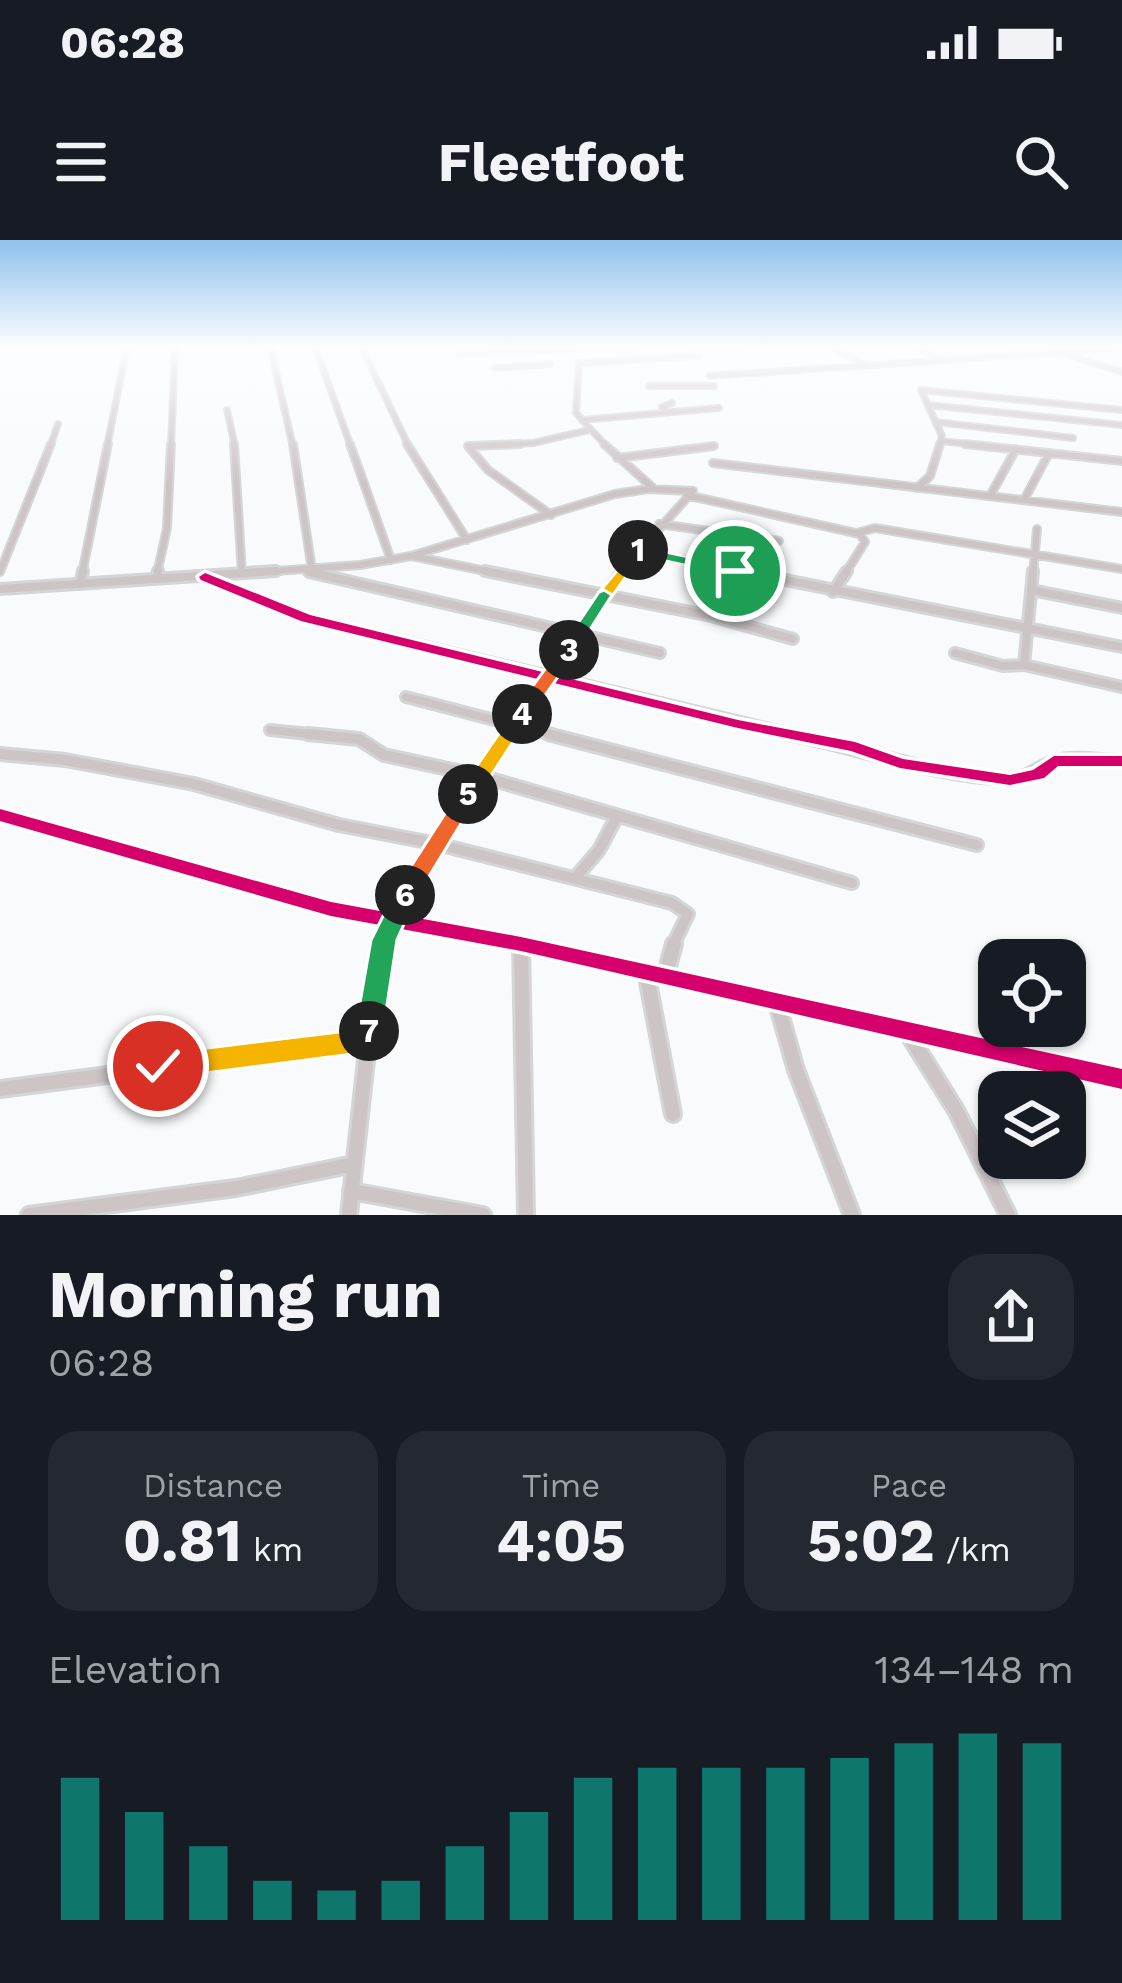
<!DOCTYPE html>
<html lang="en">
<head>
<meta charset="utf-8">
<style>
	:root { --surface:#171b24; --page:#242831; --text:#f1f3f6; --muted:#9ea1a6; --accent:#0f766e }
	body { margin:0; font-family:"Work Sans",sans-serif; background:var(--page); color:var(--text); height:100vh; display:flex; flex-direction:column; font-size:45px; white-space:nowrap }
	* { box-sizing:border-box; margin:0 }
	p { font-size:39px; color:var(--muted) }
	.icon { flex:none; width:66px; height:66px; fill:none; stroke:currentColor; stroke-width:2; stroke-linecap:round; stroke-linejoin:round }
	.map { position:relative; height:975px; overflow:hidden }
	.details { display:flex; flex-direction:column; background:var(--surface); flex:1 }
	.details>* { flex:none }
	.controls { position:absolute; left:978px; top:699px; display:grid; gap:24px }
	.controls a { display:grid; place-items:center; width:108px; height:108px; border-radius:24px; background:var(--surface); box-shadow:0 3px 9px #0004; font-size:60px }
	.pin { position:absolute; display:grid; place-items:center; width:102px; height:102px; color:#fff; margin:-51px; border:6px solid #fff; border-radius:50%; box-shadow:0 3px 12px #0007 }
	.km { position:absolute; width:60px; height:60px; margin:-30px; border-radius:50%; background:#222; color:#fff; font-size:33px; line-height:60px; text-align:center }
	.round { display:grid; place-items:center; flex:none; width:126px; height:126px; border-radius:36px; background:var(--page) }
	.summary { display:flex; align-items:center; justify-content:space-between; height:204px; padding:0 48px }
	h1 { font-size:66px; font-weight:700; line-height:90px }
	.figures { display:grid; grid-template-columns:repeat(3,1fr); gap:18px; height:204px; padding:12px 48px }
	.figures div { display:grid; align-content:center; border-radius:30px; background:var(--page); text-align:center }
	.figures b { font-size:60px; font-weight:700 }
	.figures small { font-size:33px; font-weight:400 }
	.figures p { font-size:33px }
	.chart { height:336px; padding:24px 48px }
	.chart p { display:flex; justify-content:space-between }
	.chart svg { width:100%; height:216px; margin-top:12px; stroke:var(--accent); stroke-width:6 }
	.status { display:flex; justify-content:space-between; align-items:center; height:84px; padding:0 60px; background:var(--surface); direction:ltr }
	.status svg { height:33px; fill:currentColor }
	header { display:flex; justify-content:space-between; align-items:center; height:156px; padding:0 48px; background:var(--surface); font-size:54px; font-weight:700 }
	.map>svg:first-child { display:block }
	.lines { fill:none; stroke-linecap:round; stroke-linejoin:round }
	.street-far4-casing { stroke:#d4d5d7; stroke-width:8 }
	.street-far3-casing { stroke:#d4d5d7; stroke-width:10 }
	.street-far2-casing { stroke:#d4d5d7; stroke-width:14 }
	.street-far1-casing { stroke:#d4d5d7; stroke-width:16 }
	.street-casing { stroke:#d4d5d7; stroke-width:20 }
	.street-far4 { stroke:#cdc4c6; stroke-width:4.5 }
	.street-far3 { stroke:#cdc4c6; stroke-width:6 }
	.street-far2 { stroke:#cdc4c6; stroke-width:8 }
	.street-far1 { stroke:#cdc4c6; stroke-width:10 }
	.street { stroke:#cdc4c6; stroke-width:14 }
	.cycleway-casing { stroke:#fff; stroke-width:7 }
	.cycleway { fill:#d6006c; fill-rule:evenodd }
	.split-1 { fill:#22a559; stroke:#fff; stroke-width:3 }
	.split-2 { fill:#f5b400; stroke:#fff; stroke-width:3 }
	.split-3 { fill:#22a559; stroke:#fff; stroke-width:3 }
	.split-4 { fill:#f0652b; stroke:#fff; stroke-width:3 }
	.split-5 { fill:#f5b400; stroke:#fff; stroke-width:3 }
	.split-6 { fill:#f0652b; stroke:#fff; stroke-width:3 }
	.split-7 { fill:#22a559; stroke:#fff; stroke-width:3 }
	.split-8 { fill:#f5b400; stroke:#fff; stroke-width:3 }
</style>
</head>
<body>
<div class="status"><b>06:28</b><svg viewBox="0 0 49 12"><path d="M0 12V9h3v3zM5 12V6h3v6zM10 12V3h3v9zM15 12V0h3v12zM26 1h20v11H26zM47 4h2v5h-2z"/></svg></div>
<header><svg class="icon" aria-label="menu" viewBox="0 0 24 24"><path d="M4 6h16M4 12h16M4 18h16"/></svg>Fleetfoot<svg class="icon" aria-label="search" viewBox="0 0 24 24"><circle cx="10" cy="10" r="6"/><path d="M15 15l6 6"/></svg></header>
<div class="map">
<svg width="1122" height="975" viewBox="0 0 1122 975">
	<rect width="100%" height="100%" fill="#f8fafc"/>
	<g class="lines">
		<defs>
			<path id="street-far4" d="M270 106 293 207
				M315 106 351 207
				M361 106 409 207
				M830 106 866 125
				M916 106 937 119
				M694 108 748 106
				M459 114 645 106
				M1067 114 1122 132
				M495 128 550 124
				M710 136 1122 108
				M649 146H714
				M928 165 1122 185
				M227 170 235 207
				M668 173 662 167 672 163
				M582 180 719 168
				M936 182 1073 198
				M942 201 992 207
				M50 207 58 184
				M107 207 127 106
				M171 207 175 106
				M468 207 533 203 589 190
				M607 207 576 173 579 123 698 116
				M709 207 714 206
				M939 207 942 196 921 150 1122 170"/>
			<path id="street-far3" d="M234 204 242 334
				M293 204 312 330
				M350 204 391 320
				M407 204 467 300
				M520 204 468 206 488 230 551 275
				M604 204 652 247
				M965 204 1122 221
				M617 218 714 206
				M713 223 1122 272
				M917 248 930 236 940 204
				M686 255 860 294 865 302 845 334
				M990 256 1016 209
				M1024 260 1049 213
				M659 284 779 301
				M857 293 875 288 1122 329
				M637 310 755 334
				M412 316 500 334
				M0 332 51 204
				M309 332 316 334
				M82 334 108 204
				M157 334 167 288 171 204
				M231 334 360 325 411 316 615 254 648 249 693 251
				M619 334 693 251
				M1033 334 1037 289"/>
			<path id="street-far2" d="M485 331 711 376 793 399
				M740 331 1122 407
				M1033 331 1024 425 1122 447
				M309 332 660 413
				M205 337 306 378 803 497
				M156 339 158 331
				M80 344 83 331
				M0 349 276 331
				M1031 350 1122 368
				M833 352 847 331
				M955 413 1003 426 1024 425
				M406 457 560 497
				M270 490 338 497
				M507 497 622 331"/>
			<path id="street-far1" d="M308 494 359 499 384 515 480 536 852 643
				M548 494 977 605
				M788 494C861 508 932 536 1006 539 1028 540 1039 525 1057 521 1076 516 1102 521 1122 521
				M0 514 65 520 194 544 339 585 437 604 672 663 688 674 672 707
				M0 575 331 669 533 707
				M575 638 599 610 616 578
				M383 707 393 678 509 494"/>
			<path id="street" d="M519 704 1122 839
				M521 704 526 975
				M646 732 673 874
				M665 737 674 704
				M777 763 796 830 852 975
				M907 792 957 872 1008 975
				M0 849 368 801
				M351 951 483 975
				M29 975 236 948 354 924
				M349 975 376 729 384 704"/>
		</defs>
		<use href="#street-far4" class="street-far4-casing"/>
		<use href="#street-far3" class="street-far3-casing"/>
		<use href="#street-far2" class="street-far2-casing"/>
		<use href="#street-far1" class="street-far1-casing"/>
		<use href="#street" class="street-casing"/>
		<use href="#street-far4" class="street-far4"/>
		<use href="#street-far3" class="street-far3"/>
		<use href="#street-far2" class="street-far2"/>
		<use href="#street-far1" class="street-far1"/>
		<use href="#street" class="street"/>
		<defs>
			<path id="cycleway" d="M205 333 310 375 738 480 855 502 903 519 1010 535 1033 530 1054 516H1122V526H1058L1044 538 1010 545 900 528 851 511 738 488 301 381 201 340 199 337Z
				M0 569 331 662 521 697 1122 829V849L521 711 331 676 0 581Z"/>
		</defs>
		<use href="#cycleway" class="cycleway-casing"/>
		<use href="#cycleway" class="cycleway"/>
	</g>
	<linearGradient id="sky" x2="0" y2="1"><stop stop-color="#8fc2ec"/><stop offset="0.44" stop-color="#fcfdfe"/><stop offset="1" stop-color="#fcfdfe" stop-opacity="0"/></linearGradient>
	<rect width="1122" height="243" fill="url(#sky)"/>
	<path class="split-1" d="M638 306 735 327 743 331 735 336 633 314Z"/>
	<path class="split-2" d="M638 306 645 310 610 359H599V352Z"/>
	<path class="split-3" d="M604 350 612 355 577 410 562 413 560 410 599 352Z"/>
	<path class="split-4" d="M569 404 577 410 529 478H515V470L562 406Z"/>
	<path class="split-5" d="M522 468 531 474 476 559H461V549L515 470Z"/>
	<path class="split-6" d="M468 547 479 554 414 661H397V648L461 549Z"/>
	<path class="split-7" d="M405 646 417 655 397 700 383 791 379 799H359L355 791 371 700 397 648Z"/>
	<path class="split-8" d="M369 779 379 783 383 791 378 809 368 812 158 839 147 835 143 826 147 818 158 814 355 790Z"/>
</svg>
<div class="controls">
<a><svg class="icon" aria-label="locate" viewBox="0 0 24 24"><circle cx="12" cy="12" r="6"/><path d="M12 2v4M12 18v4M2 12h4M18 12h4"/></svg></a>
<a><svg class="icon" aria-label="layers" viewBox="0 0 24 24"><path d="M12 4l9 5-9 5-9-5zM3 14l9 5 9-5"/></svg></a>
</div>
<div class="pin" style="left:735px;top:331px;background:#1e9e55"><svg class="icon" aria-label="arrive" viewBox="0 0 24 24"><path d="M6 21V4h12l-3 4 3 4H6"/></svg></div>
<div class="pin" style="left:158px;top:826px;background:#d93025"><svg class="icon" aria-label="check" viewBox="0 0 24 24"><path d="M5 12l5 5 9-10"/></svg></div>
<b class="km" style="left:638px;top:310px">1</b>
<b class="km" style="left:569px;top:410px">3</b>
<b class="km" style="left:522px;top:474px">4</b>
<b class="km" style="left:468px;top:554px">5</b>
<b class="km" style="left:405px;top:655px">6</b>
<b class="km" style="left:369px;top:791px">7</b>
</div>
<section class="details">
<div class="summary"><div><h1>Morning run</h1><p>06:28</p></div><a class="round"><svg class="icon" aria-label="share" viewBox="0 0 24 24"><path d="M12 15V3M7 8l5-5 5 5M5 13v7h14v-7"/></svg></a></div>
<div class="figures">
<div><p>Distance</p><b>0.81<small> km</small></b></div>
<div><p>Time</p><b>4:05</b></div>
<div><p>Pace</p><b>5:02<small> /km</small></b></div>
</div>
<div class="chart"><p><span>Elevation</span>134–148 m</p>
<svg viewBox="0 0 160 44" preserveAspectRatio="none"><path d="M5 44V15M15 44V22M25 44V29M35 44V36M45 44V38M55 44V36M65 44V29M75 44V22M85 44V15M95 44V13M105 44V13M115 44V13M125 44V11M135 44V8M145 44V6M155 44V8"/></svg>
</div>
</section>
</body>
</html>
